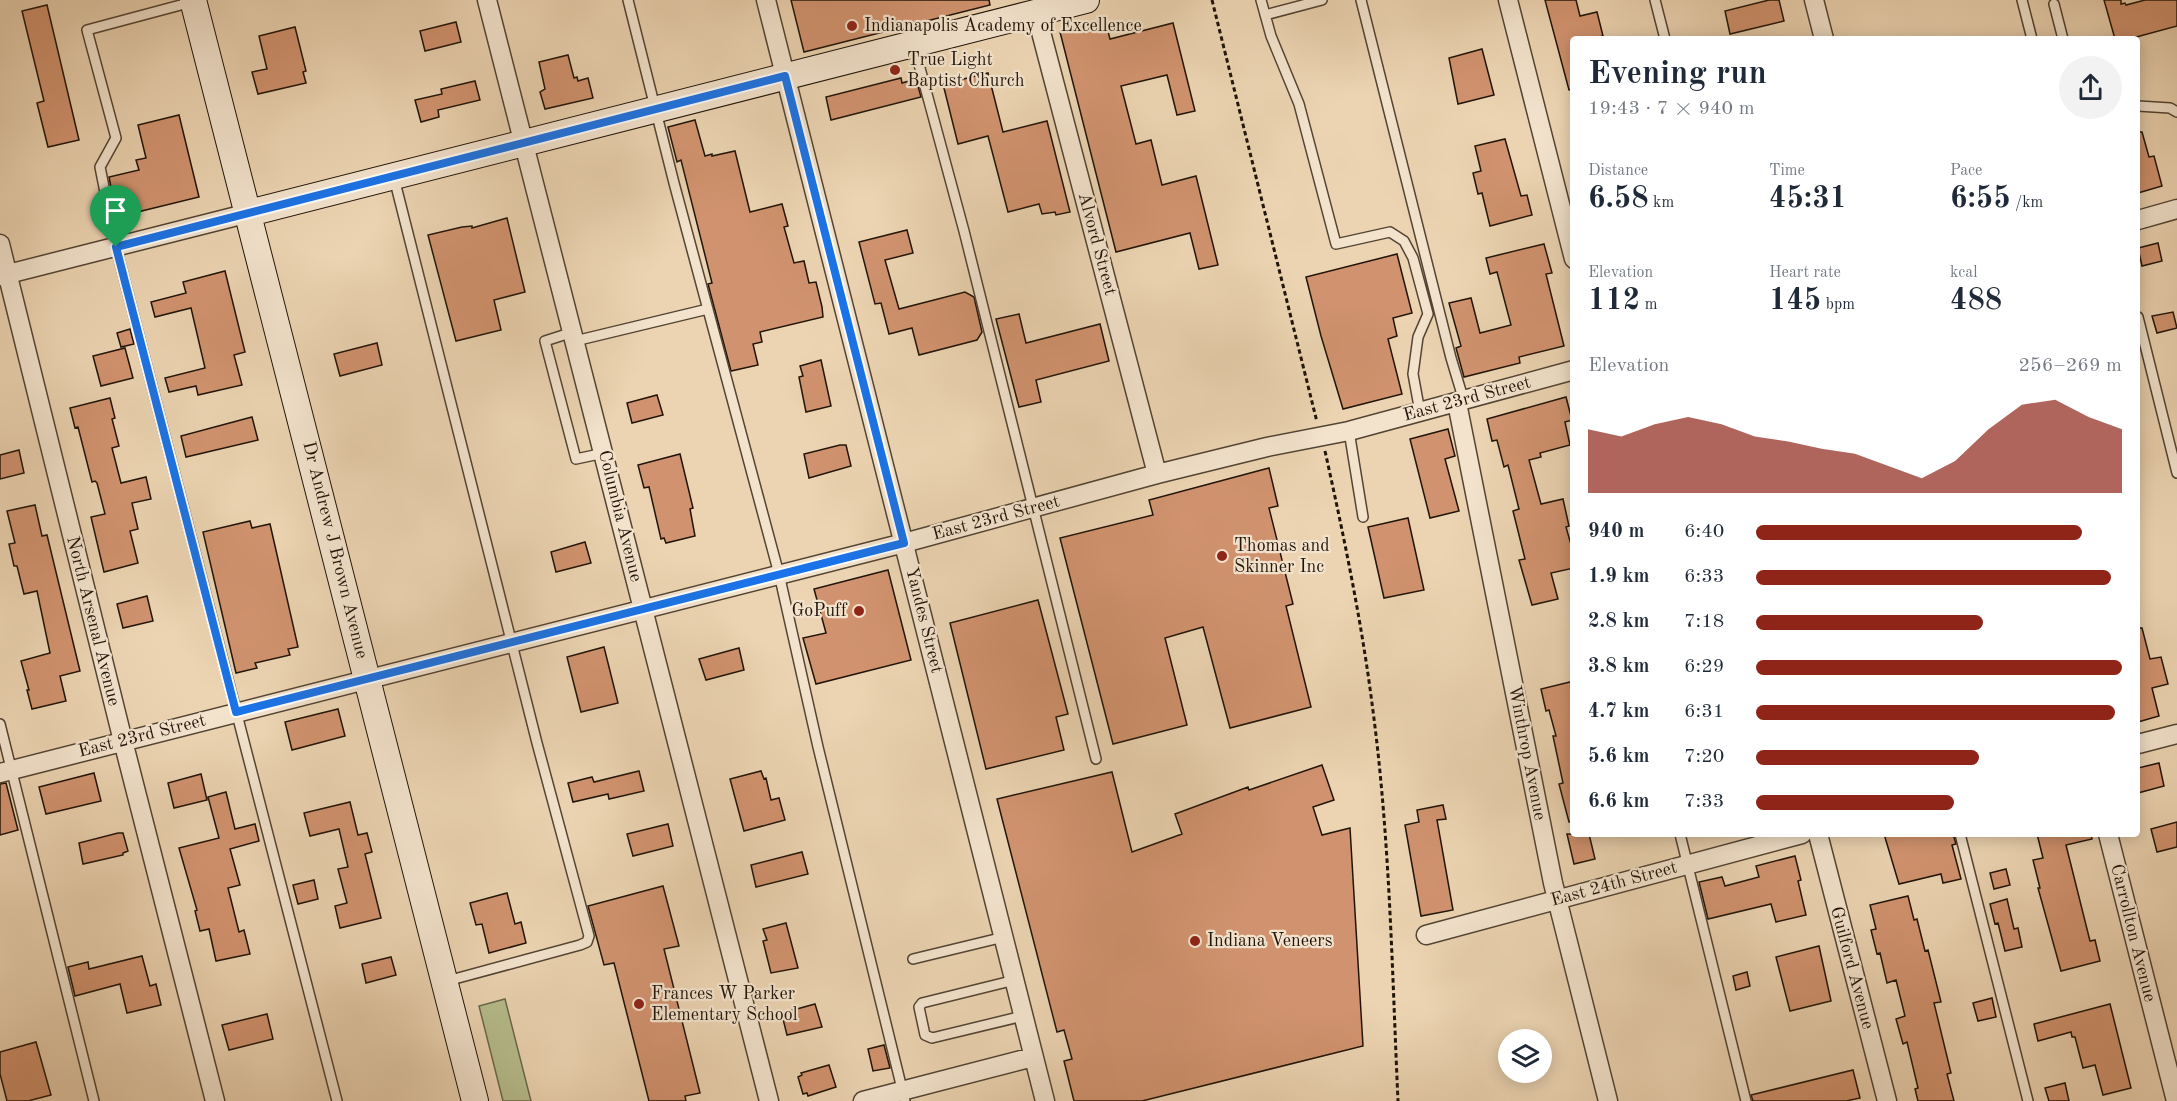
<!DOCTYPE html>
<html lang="en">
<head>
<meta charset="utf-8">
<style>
	:root { --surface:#fff; --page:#f2f2f3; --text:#1f2937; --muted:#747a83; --accent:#8f2418 }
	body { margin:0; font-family:"Old Standard TT",serif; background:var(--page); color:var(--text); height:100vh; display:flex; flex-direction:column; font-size:22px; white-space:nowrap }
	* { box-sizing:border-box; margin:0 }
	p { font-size:20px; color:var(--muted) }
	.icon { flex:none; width:33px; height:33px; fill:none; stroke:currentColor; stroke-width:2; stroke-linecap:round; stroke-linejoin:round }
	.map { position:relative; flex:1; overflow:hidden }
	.drawer { position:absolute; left:1570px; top:36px; width:570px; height:801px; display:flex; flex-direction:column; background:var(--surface); border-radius:6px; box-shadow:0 3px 15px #0003 }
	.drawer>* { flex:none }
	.fabs { position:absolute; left:1498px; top:1029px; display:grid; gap:12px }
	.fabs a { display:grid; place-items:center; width:54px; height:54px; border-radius:50%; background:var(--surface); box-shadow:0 3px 15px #0003; font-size:30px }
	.pin { position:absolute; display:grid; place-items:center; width:51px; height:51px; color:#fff; margin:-62px -26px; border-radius:50% 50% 50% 0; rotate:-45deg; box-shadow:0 0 6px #0007 }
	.pin .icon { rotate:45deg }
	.round { display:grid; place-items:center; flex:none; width:63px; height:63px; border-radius:32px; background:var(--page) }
	.overview { display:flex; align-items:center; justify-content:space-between; height:102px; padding:0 18px }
	h1 { font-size:33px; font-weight:600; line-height:45px }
	.stats { display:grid; grid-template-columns:repeat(3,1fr); gap:9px; height:102px; padding:6px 18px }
	.stats div { display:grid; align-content:center }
	.stats b { font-size:30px; font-weight:600 }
	.stats small { font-size:16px; font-weight:400 }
	.stats p { font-size:16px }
	.chart { height:168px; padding:12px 18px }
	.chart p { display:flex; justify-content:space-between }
	.chart svg { width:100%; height:108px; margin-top:6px; fill:var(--accent); opacity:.7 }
	ul { padding:0 18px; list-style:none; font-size:20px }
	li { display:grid; grid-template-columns:96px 72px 1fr; align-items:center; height:45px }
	li i { height:15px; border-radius:8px; background:var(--accent) }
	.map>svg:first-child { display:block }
	.green { fill:#b6bd8d; stroke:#6b684b; stroke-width:1.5 }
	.building { fill:#d1936f; stroke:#201409; stroke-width:1.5 }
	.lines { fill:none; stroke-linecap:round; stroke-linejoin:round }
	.lane-casing { stroke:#534433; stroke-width:12 }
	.street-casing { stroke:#534433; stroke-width:21 }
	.secondary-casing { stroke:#201409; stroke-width:28 }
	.path { stroke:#201409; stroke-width:3; stroke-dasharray:4.5 3; stroke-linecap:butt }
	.lane { stroke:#f3e3cd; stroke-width:9 }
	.street { stroke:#f3e3cd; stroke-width:18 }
	.secondary { stroke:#f3e3cd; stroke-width:26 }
	.route-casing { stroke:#fff; stroke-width:12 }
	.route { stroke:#1a73e8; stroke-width:8 }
	.poi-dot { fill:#8f2418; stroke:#f3e3cd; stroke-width:2 }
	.labels { text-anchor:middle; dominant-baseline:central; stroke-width:4.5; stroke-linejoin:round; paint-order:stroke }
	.poi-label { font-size:18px; fill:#201409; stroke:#f3e3cd; text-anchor:start }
	.street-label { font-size:18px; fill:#201409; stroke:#f3e3cd }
</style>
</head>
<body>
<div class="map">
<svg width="2177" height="1101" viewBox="0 0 2177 1101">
	<rect width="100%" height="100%" fill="#ecd4b2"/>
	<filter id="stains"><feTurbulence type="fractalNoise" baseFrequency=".00333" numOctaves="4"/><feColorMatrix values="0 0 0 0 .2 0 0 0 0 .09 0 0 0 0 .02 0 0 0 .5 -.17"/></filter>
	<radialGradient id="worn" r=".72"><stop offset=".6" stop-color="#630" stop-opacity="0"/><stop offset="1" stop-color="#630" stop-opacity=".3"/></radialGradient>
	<path class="green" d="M505 999 531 1101H503L479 1006Z"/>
	<path class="building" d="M791 0H989L990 5 804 52Z
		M1545 0H1576L1580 16 1597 12 1603 36 1590 39H1574V89L1569 90Z
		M1769 0H1779L1784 21 1730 34 1725 11Z
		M2104 0H2121V4L2125 3 2126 5 2145 0H2177V26L2129 39H2115Z
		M47 5 79 140 48 147 37 103 44 101 22 11Z
		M1105 20 1110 39 1173 23 1195 111 1177 115 1167 75 1121 86 1136 144 1151 140 1162 185 1196 176 1218 265 1199 269 1190 233 1116 252 1060 32Z
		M456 22 461 42 425 51 420 31Z
		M295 27 306 71 303 72 306 83 258 94 252 72 267 69 259 36Z
		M1482 49 1494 95 1458 104 1449 58Z
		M568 55 574 78 577 77 578 81 588 78 593 98 545 109 540 92 545 89 539 62Z
		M988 73 1003 132 1047 121 1070 212 1056 215 1055 212 1042 214 1039 204 1008 212 988 136 958 144 943 84Z
		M901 78 902 83 916 79 921 97 831 120 826 97Z
		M475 81 480 100 438 110 439 117 421 122 415 100 442 94 441 89Z
		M179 115 199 197 117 217 109 177 139 170 136 160 146 158 138 125Z
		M695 120 705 156 712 154V156L735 151 750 212 782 204 788 226 784 227 794 263 804 261 809 283 816 282 822 307 823 317 760 332 762 342 753 344 758 365 731 371 708 284 712 283 681 160 677 162 668 127Z
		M2138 132H2142L2149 157 2154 156 2162 186 2138 193Z
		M1505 139 1521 196 1527 195 1532 215 1490 226 1482 193 1478 194 1473 173 1481 171 1475 146Z
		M507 218 525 292 494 300 501 330 456 341 428 235 462 227 472 226V228Z
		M907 230 913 253 885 260 899 309 965 292 974 297 982 332 977 340 919 355 912 328 889 334 881 303 875 304 859 242Z
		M2158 243 2162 261 2142 266 2138 248Z
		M1544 244 1552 273 1546 274 1564 346 1519 357 1520 363 1464 377 1456 348 1461 346 1449 303 1471 298 1480 333 1511 325 1497 272 1490 274 1486 258Z
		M1397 254 1412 313 1393 318 1397 336 1388 339 1402 394 1343 409 1321 336 1306 277Z
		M225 271 245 352 234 355 242 385 198 395 196 386 169 392 165 378 205 368 191 308 155 317 151 302 186 293 183 282Z
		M2173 312 2177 328 2157 333 2152 316Z
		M1019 314 1026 343 1100 324 1109 361 1036 380 1041 402 1019 407 996 319Z
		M130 329 134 344 121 347 117 333Z
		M377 343 382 365 340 376 334 354Z
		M125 348 133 378 101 386 93 356Z
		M821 360 831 406 806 412 799 377 803 376 800 366Z
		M657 395 663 415 632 423 627 403Z
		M1566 397 1572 420 1565 422 1570 445 1540 453 1541 457 1529 460 1541 504 1563 499 1569 526 1566 527 1574 555V568L1551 573 1558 599 1532 605 1519 560 1525 559 1513 511 1519 509 1508 465 1504 467 1497 440 1492 441 1487 419Z
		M110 398 115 418 112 419 119 446 112 448 121 483 146 477 151 499 132 503 138 529 130 531 138 563 104 572 91 517 105 514 97 483 95 481 92 482 78 427 75 428 70 408Z
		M252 417 258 440 186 457 181 436Z
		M1448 429 1455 456 1445 459 1459 511 1430 518 1410 439Z
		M840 445H846L851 466 809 478 804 454Z
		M19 450 24 473 0 479V455Z
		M680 454 693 508 690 509 695 536 666 543 664 538 661 539 649 487 644 488 638 465Z
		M1269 468 1278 506 1269 508 1293 604 1286 606 1311 707 1230 728 1203 627 1165 638 1187 725 1113 744 1060 538 1153 515 1149 500Z
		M35 505 42 536 47 535 80 671 60 676 66 701 32 709 27 690H29L21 661 50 653 37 591 24 594 17 566H14L9 544 15 543 7 511Z
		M1408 518 1424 590 1384 598 1368 527Z
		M250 521 252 528 270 524 298 647 288 649 290 655 255 663 257 668 236 673 203 532Z
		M585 542 591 563 556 572 551 552Z
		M888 570 911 660 816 684 803 638 826 633 814 589Z
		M147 596 153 621 123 628 117 604Z
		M1038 600 1068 714 1056 717 1064 750 986 769 950 623Z
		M2138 628H2142L2150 659 2161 657 2168 684 2152 688 2159 716 2138 722Z
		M604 647 618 703 581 712 567 657Z
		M739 648 744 670 706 680 699 659Z
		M1574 681V822H1569L1559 784 1563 783 1553 736H1556L1549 710 1546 711 1541 689Z
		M338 709 345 736 292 750 285 722Z
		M2159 763 2164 786 2138 793V768Z
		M1322 765 1334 800 1313 807 1322 835 1350 828 1363 1046 1142 1101H1074L1064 1061 1072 1059 1064 1030 1057 1032 997 799 1112 772 1132 852 1182 834 1175 814 1248 787 1249 790Z
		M639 771 644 791 609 799 608 794 573 802 568 783 592 777 594 782Z
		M761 771 764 779 766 778 771 800 779 798 785 820 744 831 730 779Z
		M94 773 101 801 46 814 39 787Z
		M201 774 207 800 174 808 168 783Z
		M6 783 18 830 0 835V784Z
		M226 792 235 829 255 824 259 841 230 849 240 885 228 888 239 932 244 930 250 954 216 961 209 929 200 931 195 911 197 910 179 848 219 838 208 797Z
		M350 802 358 835 367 833 372 852 365 854 381 918 340 928 335 906 347 903 338 869 348 867 339 829 310 836 304 813Z
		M1443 805 1446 819 1437 820 1453 910 1421 916 1405 825 1419 822 1417 810Z
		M2177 822V847L2157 852 2151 829Z
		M668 824 673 846 633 856 627 834Z
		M118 833H123L128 851 123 853V855L83 864 79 843Z
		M1567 834H1589L1595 859 1574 864Z
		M1884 834H1953L1956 844 1952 845 1961 879 1943 883 1941 874 1899 884Z
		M2037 834H2091L2092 839 2066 845 2090 941 2095 940 2100 961 2061 971 2038 888H2040L2033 860 2043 858Z
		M802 852 808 874 756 887 751 865Z
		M1795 856 1801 880 1798 881 1806 915 1776 922 1771 904 1708 919 1699 882 1722 877 1725 886 1759 877 1756 866Z
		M2006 869 2010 885 1994 889 1990 873Z
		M314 880 318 899 298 904 293 885Z
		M663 886 679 946 664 949 700 1093 685 1096 686 1101H649L614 963 604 965 588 906Z
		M507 893 515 924 521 922 526 943 489 953 482 924 476 925 470 903Z
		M1908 896 1914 920 1917 919 1925 951 1928 950 1941 1002 1934 1003 1951 1073 1947 1074 1954 1101H1918L1915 1089 1918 1088 1907 1042 1903 1044 1896 1019 1905 1016 1896 980 1887 983 1880 953 1877 954 1871 930 1876 929 1870 905Z
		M2007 899 2014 929 2018 928 2022 947 2005 951 1998 923 1995 924 1990 904Z
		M786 923 798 968 771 973 763 941 767 940 763 929Z
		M1819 946 1831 1001 1790 1011 1776 957Z
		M142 956 150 986 156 984 161 1005 127 1013 120 984 75 996 68 967 88 962 89 969Z
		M391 957 396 975 366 983 362 964Z
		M1747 972 1750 986 1736 990 1733 976Z
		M1992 998 1996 1017 1978 1021 1973 1003Z
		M815 1004 822 1027 787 1035 782 1015 787 1014 786 1012Z
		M2110 1004 2131 1088 2103 1095 2095 1065 2083 1068 2075 1037H2072L2071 1032 2038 1041 2034 1024Z
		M267 1014 273 1039 229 1050 222 1025Z
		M36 1042 51 1095 28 1101H7L0 1074V1052Z
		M884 1045 890 1068 873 1071 868 1049Z
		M829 1065 836 1087 808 1096 807 1093 803 1094 798 1077 802 1075 801 1073Z
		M1853 1070 1860 1098 1846 1101H1753L1751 1095Z
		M2065 1083 2069 1101H2049L2045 1088Z"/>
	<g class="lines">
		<defs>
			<path id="lane" d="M628 0 674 183 779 574 818 747 905 1101
				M1261 0 1271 36 1299 104 1336 244 1390 232 1404 241 1413 258 1428 314 1418 337 1413 374 1420 412
				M1361 0 1451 358 1464 401
				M1655 0 1665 39
				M2022 0 2032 39
				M192 2 87 30 116 138 100 167 116 247 337 1101
				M2054 4 2063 39
				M1265 15 1322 0
				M914 46 964 231 1096 759
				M2138 106 2170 108 2177 112
				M394 178 537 743 589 936 587 942 580 945 447 981
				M2138 317 2177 473
				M573 332 545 341 576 459 604 453
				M575 341 708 309
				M1349 431 1363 517
				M0 724 94 1101
				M1680 834 1746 1101
				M1960 834 2028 1101
				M913 959 1004 937
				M1015 980 922 1003 919 1007 925 1035 932 1038 1023 1016"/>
			<path id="street" d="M487 0 769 1101
				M766 0 1045 1101
				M1508 0 1574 259
				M1814 0 1824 39
				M1036 13 1157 474
				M2138 220 2177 209
				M0 244 123 741 215 1101
				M0 276 249 213
				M1457 403 1553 883 1608 1101
				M2138 744 2177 734
				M0 773 904 543 1157 474 1267 447 1349 431 1574 370
				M1818 834 1887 1101
				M2108 834 2176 1101
				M1426 935 1802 834
				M863 1101 1033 1057"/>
			<path id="secondary" d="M193 0 475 1101
				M249 213 1086 0"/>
		</defs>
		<use href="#lane" class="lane-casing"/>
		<use href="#street" class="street-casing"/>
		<use href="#secondary" class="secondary-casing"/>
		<path class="path" d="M1212 0 1317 422
			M1325 451C1344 537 1362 623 1373 711 1390 840 1392 971 1398 1101"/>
		<use href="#lane" class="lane"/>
		<use href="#street" class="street"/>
		<use href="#secondary" class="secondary"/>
	</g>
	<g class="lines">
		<defs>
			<path id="route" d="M785 76 904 543 236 712 116 247Z"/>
		</defs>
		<use href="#route" class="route-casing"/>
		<use href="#route" class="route"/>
	</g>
	<g class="poi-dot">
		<circle cx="852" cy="26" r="6"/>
		<circle cx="895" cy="70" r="6"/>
		<circle cx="1222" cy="556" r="6"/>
		<circle cx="859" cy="611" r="6"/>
		<circle cx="1195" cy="941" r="6"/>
		<circle cx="639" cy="1004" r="6"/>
	</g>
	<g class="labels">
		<g class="poi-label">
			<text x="864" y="26">Indianapolis Academy of Excellence</text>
			<text x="907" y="60">True Light<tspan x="907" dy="21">Baptist Church</tspan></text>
			<text x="1234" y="546">Thomas and<tspan x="1234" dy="21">Skinner Inc</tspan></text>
			<text x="847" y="611" text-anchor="end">GoPuff</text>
			<text x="1207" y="941">Indiana Veneers</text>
			<text x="651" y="994">Frances W Parker<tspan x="651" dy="21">Elementary School</tspan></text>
		</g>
		<g class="street-label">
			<text transform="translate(1097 244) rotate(75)">Alvord Street</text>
			<text transform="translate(1467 399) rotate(-15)">East 23rd Street</text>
			<text transform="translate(620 516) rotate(76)">Columbia Avenue</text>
			<text transform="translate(996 518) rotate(-15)">East 23rd Street</text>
			<text transform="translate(335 550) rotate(76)">Dr Andrew J Brown Avenue</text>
			<text transform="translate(924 620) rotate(76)">Yandes Street</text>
			<text transform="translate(93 621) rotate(76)">North Arsenal Avenue</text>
			<text transform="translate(142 736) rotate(-14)">East 23rd Street</text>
			<text transform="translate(1527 753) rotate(79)">Winthrop Avenue</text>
			<text transform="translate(1614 884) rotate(-15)">East 24th Street</text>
			<text transform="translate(2133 933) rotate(76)">Carrollton Avenue</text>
			<text transform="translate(1852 968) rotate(75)">Guilford Avenue</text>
		</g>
	</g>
	<rect width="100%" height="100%" filter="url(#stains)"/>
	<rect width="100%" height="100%" fill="url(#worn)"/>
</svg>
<div class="fabs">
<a><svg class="icon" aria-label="layers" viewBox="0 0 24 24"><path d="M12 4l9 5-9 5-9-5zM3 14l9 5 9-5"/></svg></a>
</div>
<div class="pin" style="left:116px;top:247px;background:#1e9e55"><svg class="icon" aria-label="arrive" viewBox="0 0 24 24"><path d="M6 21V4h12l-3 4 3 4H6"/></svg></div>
<section class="drawer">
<div class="overview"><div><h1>Evening run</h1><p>19:43 · 7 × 940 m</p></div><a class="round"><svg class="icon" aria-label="share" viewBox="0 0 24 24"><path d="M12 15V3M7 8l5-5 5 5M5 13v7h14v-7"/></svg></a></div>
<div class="stats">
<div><p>Distance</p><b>6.58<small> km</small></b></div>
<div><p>Time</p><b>45:31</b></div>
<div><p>Pace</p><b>6:55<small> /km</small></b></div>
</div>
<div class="stats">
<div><p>Elevation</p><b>112<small> m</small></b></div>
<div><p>Heart rate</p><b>145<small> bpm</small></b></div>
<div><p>kcal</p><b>488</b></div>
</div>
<div class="chart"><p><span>Elevation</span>256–269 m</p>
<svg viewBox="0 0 160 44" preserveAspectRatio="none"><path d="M0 44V18L10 21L20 16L30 13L40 16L50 21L60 23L70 26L80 28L90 33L100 38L110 31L120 18L130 8L140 6L150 13L160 18V44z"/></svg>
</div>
<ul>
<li><b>940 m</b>6:40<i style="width:89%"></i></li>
<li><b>1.9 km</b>6:33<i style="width:97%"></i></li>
<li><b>2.8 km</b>7:18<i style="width:62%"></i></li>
<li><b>3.8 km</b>6:29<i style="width:100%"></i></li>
<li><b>4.7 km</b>6:31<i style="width:98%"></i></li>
<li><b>5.6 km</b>7:20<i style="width:61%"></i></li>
<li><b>6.6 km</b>7:33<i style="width:54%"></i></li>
</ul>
</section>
</div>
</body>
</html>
